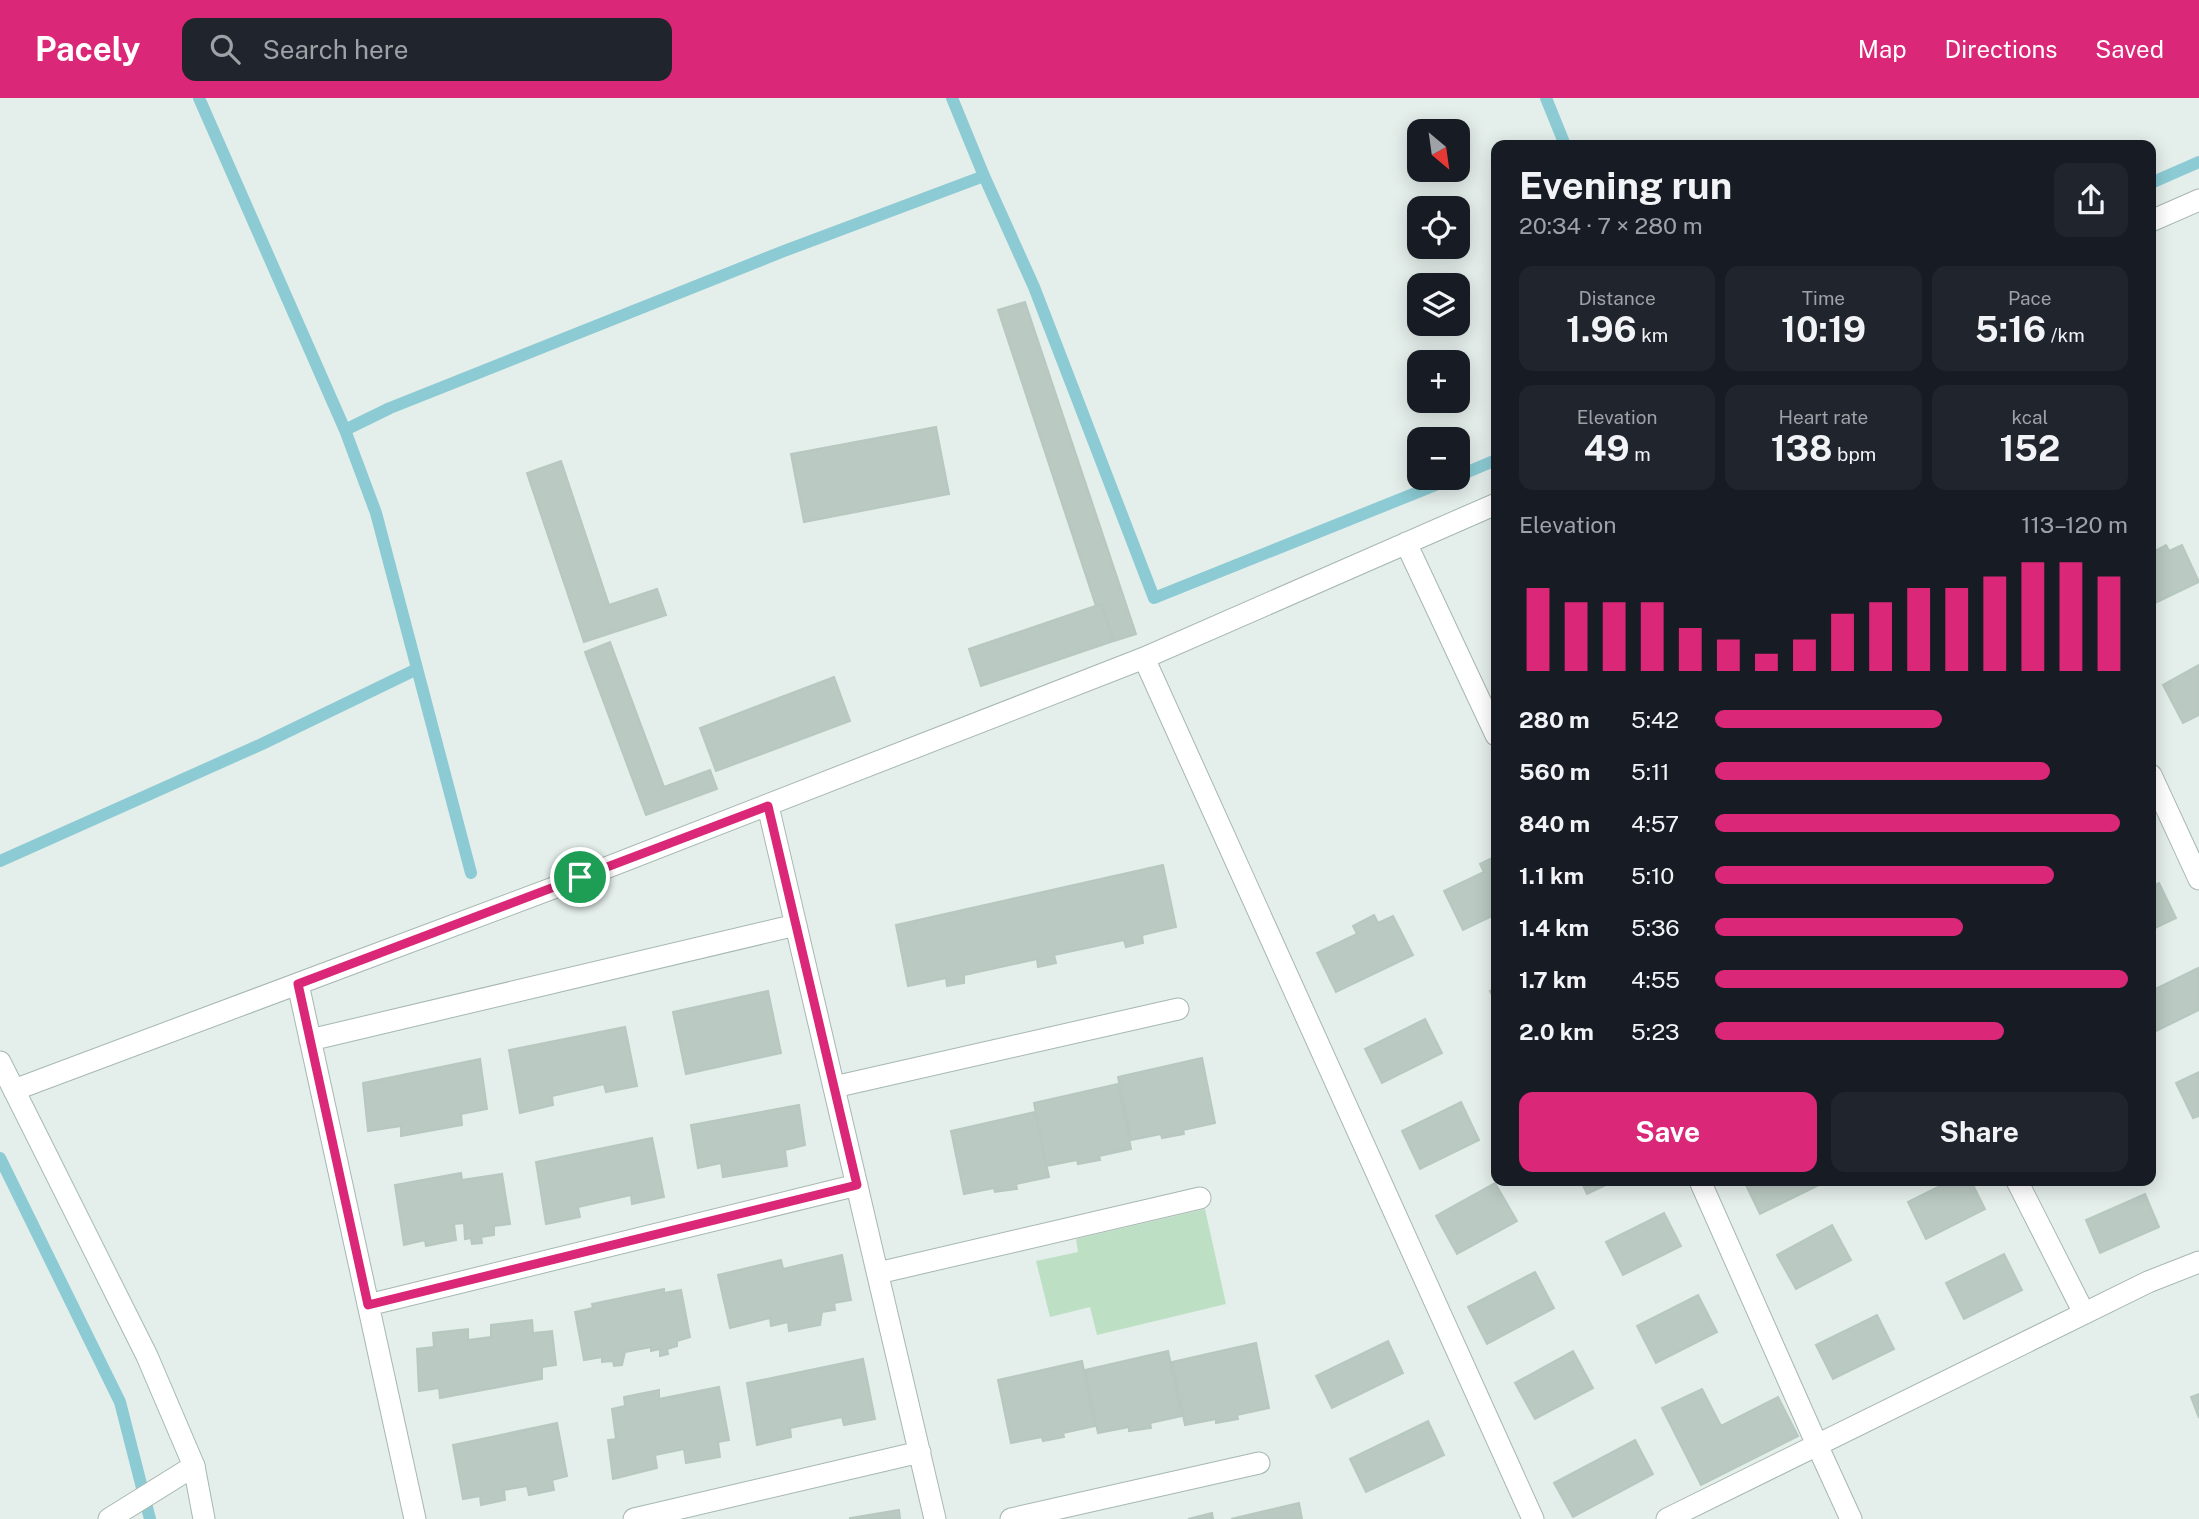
<!DOCTYPE html>
<html lang="en">
<head>
<meta charset="utf-8">
<style>
	:root { --surface:#171b24; --page:#20242c; --text:#f1f3f6; --muted:#9ea1a6; --accent:#db2777 }
	body { margin:0; font-family:"Public Sans",sans-serif; background:var(--page); color:var(--text); height:100vh; display:flex; flex-direction:column; font-size:26px; white-space:nowrap }
	* { box-sizing:border-box; margin:0 }
	p { font-size:23px; color:var(--muted) }
	.icon { flex:none; width:38px; height:38px; fill:none; stroke:currentColor; stroke-width:2; stroke-linecap:round; stroke-linejoin:round }
	.map { position:relative; flex:1; overflow:hidden }
	.sheet { position:absolute; left:1491px; top:42px; width:665px; height:1046px; display:flex; flex-direction:column; background:var(--surface); border-radius:14px; box-shadow:0 4px 18px #0003 }
	.sheet>* { flex:none }
	.needle { width:46px; rotate:151deg }
	.fabs { position:absolute; left:1407px; top:21px; display:grid; gap:14px }
	.fabs a { display:grid; place-items:center; width:63px; height:63px; border-radius:14px; background:var(--surface); box-shadow:0 4px 18px #0003; font-size:35px }
	.pin { position:absolute; display:grid; place-items:center; width:60px; height:60px; color:#fff; margin:-30px; border:4px solid #fff; border-radius:50%; box-shadow:0 2px 7px #0007 }
	.round { display:grid; place-items:center; flex:none; width:74px; height:74px; border-radius:14px; background:var(--page) }
	.head { display:flex; align-items:center; justify-content:space-between; height:119px; padding:0 28px }
	h1 { font-size:38px; font-weight:700; line-height:52px }
	.metrics { display:grid; grid-template-columns:repeat(3,1fr); gap:10px; height:119px; padding:7px 28px }
	.metrics div { display:grid; align-content:center; border-radius:14px; background:var(--page); text-align:center }
	.metrics b { font-size:35px; font-weight:700 }
	.metrics small { font-size:19px; font-weight:400 }
	.metrics p { font-size:19px }
	.chart { height:196px; padding:14px 28px }
	.chart p { display:flex; justify-content:space-between }
	.chart svg { width:100%; height:126px; margin-top:7px; stroke:var(--accent); stroke-width:6 }
	.primary-button { display:flex; gap:14px; margin-top:auto; padding:14px 28px }
	.primary-button a { flex:1; height:80px; border-radius:14px; background:var(--accent); color:#fff; font-size:28px; font-weight:700; line-height:80px; text-align:center }
	.primary-button a+a { background:var(--page); color:var(--text) }
	ul { padding:0 28px; list-style:none; font-size:23px }
	li { display:grid; grid-template-columns:112px 84px 1fr; align-items:center; height:52px }
	li i { height:18px; border-radius:9px; background:var(--accent) }
	header { display:flex; align-items:center; gap:42px; box-sizing:border-box; height:98px; padding:0 35px; background:var(--accent); color:#fff }
	header strong { font-size:33px }
	nav { display:flex; gap:38px; margin-inline-start:auto; font-size:24px }
	.search { width:490px; height:63px; background:var(--page); display:flex; align-items:center; gap:18px; box-sizing:border-box; padding:0 24px; border-radius:14px; color:var(--muted); font-size:26px }
	.map>svg:first-child { display:block }
	.green { fill:#bde0c5 }
	.lines { fill:none; stroke-linecap:round; stroke-linejoin:round }
	.stream { stroke:#8ccbd4; stroke-width:12 }
	.building { fill:#bac9c2; stroke:#b6c8c0; stroke-width:2 }
	.lane-casing { stroke:#a6b7b1; stroke-width:23 }
	.street-casing { stroke:#a6b7b1; stroke-width:23 }
	.secondary-casing { stroke:#a2bab1; stroke-width:23 }
	.lane { stroke:#fff; stroke-width:21 }
	.street { stroke:#fff; stroke-width:21 }
	.secondary { stroke:#fff; stroke-width:21 }
	.route-casing { stroke:#fff; stroke-width:14 }
	.route { stroke:#db2777; stroke-width:9 }
</style>
</head>
<body>
<header>
<strong>Pacely</strong>
<div class="search"><svg class="icon" aria-label="search" viewBox="0 0 24 24"><circle cx="10" cy="10" r="6"/><path d="M15 15l6 6"/></svg>Search here</div>
<nav><a>Map</a><a>Directions</a><a>Saved</a></nav>
</header>
<div class="map">
<svg width="2199" height="1421" viewBox="0 0 2199 1421">
	<rect width="100%" height="100%" fill="#e4eeea"/>
	<path class="green" d="M1205 1111 1226 1206 1097 1237 1090 1209 1050 1219 1036 1163 1078 1154 1076 1141Z"/>
	<g class="lines">
		<path class="stream" d="M199 0 345 332
			M952 0 984 78
			M1546 0 1565 47
			M2151 85 2199 64
			M1458 378 1496 362
			M0 763 262 646 417 571
			M471 775 376 415 345 332 390 310 784 153 984 78 1034 189 1154 500 1453 380
			M0 1060 120 1304 150 1421"/>
	</g>
	<path class="building" d="M1025 204 1136 536 1114 543 1101 506 1096 508 998 212Z
		M936 329 949 396 804 424 791 356Z
		M561 363 609 507 657 491 666 517 584 544 527 375Z
		M2166 447 2169 453 2182 447 2199 484 2151 507V455Z
		M1101 506 1114 543 981 588 969 551Z
		M610 544 664 689 710 672 717 691 646 717 585 554Z
		M2199 567V617L2183 625 2163 587Z
		M834 579 850 623 716 673 700 630Z
		M1496 758V816L1463 832 1444 793 1484 774 1480 766Z
		M1163 767 1176 829 1142 837 1143 845 1126 849 1124 842 1054 857 1056 865 1038 869 1037 861 964 877V885L947 888 946 880 908 888 896 827Z
		M2159 785 2176 820 2151 832V789Z
		M1374 817 1378 825 1393 818 1413 857 1336 894 1317 855 1357 836 1353 828Z
		M2198 870 2199 912 2152 935 2151 893Z
		M1496 890V905L1490 893Z
		M768 893 781 955 686 976 673 914Z
		M1425 921 1442 955 1382 985 1365 951Z
		M625 929 637 988 606 994 604 986 552 998 553 1007 520 1015 509 952Z
		M1202 960 1215 1025 1183 1032 1184 1036 1162 1040 1161 1036 1131 1042 1118 979Z
		M480 961 487 1011 461 1016 462 1027 401 1038V1028L368 1033 363 985Z
		M2199 974V1018L2193 1020 2176 985Z
		M1118 986 1131 1051 1099 1058 1100 1062 1078 1066 1077 1062 1046 1068 1034 1005Z
		M1461 1004 1479 1042 1420 1071 1402 1033Z
		M799 1007 805 1047 785 1052 787 1068 723 1079 721 1065 698 1070 691 1027Z
		M1035 1014 1049 1079 1016 1086 1017 1091 995 1094 994 1090 964 1096 951 1033Z
		M652 1040 664 1099 632 1106 631 1097 578 1109 580 1119 546 1126 536 1064Z
		M461 1075 462 1082 502 1076 510 1126 494 1128V1137L481 1139 482 1145 472 1146 471 1140 465 1141 464 1125 454 1126 456 1142 426 1148 425 1142 404 1147 395 1087Z
		M1581 1083H1614L1587 1096Z
		M1744 1083H1820L1821 1086 1760 1116Z
		M1950 1083H1971L1985 1111 1926 1141 1908 1104Z
		M1495 1085 1517 1123 1457 1156 1436 1118Z
		M2145 1096 2159 1129 2100 1155 2086 1122Z
		M1664 1115 1681 1148 1623 1177 1606 1144Z
		M1832 1127 1851 1162 1796 1191 1777 1157Z
		M2004 1156 2022 1192 1964 1221 1946 1185Z
		M842 1157 851 1202 834 1205 835 1212 822 1214 820 1227 789 1233 788 1224 771 1228 770 1220 730 1230 718 1177 781 1162 783 1171Z
		M1535 1174 1554 1210 1487 1246 1468 1209Z
		M664 1191V1195L681 1192 690 1239 677 1243V1248L667 1251 668 1256 660 1258V1251L651 1253V1249L625 1254 622 1267 614 1268 613 1263 602 1264V1259L584 1262 575 1214 593 1210 592 1206Z
		M1698 1197 1717 1234 1656 1265 1637 1228Z
		M1877 1217 1894 1251 1833 1281 1816 1247Z
		M532 1222 533 1235 552 1233 556 1267 542 1269V1281L440 1300 439 1290 419 1293 417 1251 434 1249 433 1235 468 1231V1242L491 1239V1227Z
		M1388 1243 1403 1275 1332 1310 1316 1278Z
		M1256 1245 1269 1310 1237 1317 1238 1321 1216 1325V1321L1185 1327 1172 1264Z
		M1168 1253 1182 1318 1150 1325 1151 1330 1129 1333V1329L1098 1335 1085 1272Z
		M1573 1253 1593 1290 1535 1321 1515 1285Z
		M863 1261 875 1321 844 1327 842 1319 790 1330 791 1339 757 1347 747 1285Z
		M1082 1263 1095 1328 1063 1335 1064 1339 1043 1343 1042 1339 1011 1345 998 1282Z
		M719 1289 729 1342 718 1344 720 1359 686 1365 684 1351 655 1357 657 1370 613 1381 608 1342 616 1341 612 1311 625 1308 624 1299 659 1292V1301Z
		M1702 1291 1721 1328 1778 1299 1798 1338 1701 1387 1662 1310Z
		M2199 1296V1320L2191 1299Z
		M1428 1323 1444 1357 1366 1394 1350 1361Z
		M557 1325 567 1378 552 1382 554 1392 529 1397 527 1388 504 1392 505 1402 481 1407 480 1398 463 1401 453 1347Z
		M1635 1342 1653 1376 1573 1419 1554 1385Z
		M1299 1405 1302 1421H1231Z
		M899 1412 900 1421H850V1420Z
		M1212 1415 1213 1421H1188Z"/>
	<g class="lines">
		<defs>
			<path id="lane" d="M1818 1349 1851 1421"/>
			<path id="street" d="M2151 123 2199 102
				M1406 445 1496 637
				M1144 560 1533 1421
				M2151 677 2199 781
				M768 708 935 1421
				M298 886 415 1421
				M310 942 796 827
				M834 989 1178 911
				M14 992 580 780 1144 560 1496 406
				M1700 1083 1818 1349
				M2017 1083 2084 1215
				M878 1175 1200 1100
				M368 1207 857 1087
				M109 1421 194 1368
				M634 1421 920 1354
				M1011 1421 1259 1365
				M1667 1421 2148 1184 2199 1164"/>
			<path id="secondary" d="M0 964 147 1258 194 1368 204 1421"/>
		</defs>
		<use href="#lane" class="lane-casing"/>
		<use href="#street" class="street-casing"/>
		<use href="#secondary" class="secondary-casing"/>
		<use href="#lane" class="lane"/>
		<use href="#street" class="street"/>
		<use href="#secondary" class="secondary"/>
	</g>
	<g class="lines">
		<defs>
			<path id="route" d="M768 708 857 1087 368 1207 298 886Z"/>
		</defs>
		<use href="#route" class="route-casing"/>
		<use href="#route" class="route"/>
	</g>
</svg>
<div class="fabs">
<a><svg class="needle" viewBox="-14 -14 28 28"><path d="M0-13l5 13h-10z" fill="#e53935"/><path d="M0 13l5-13h-10z" fill="#9ea1a6"/></svg></a>
<a><svg class="icon" aria-label="locate" viewBox="0 0 24 24"><circle cx="12" cy="12" r="6"/><path d="M12 2v4M12 18v4M2 12h4M18 12h4"/></svg></a>
<a><svg class="icon" aria-label="layers" viewBox="0 0 24 24"><path d="M12 4l9 5-9 5-9-5zM3 14l9 5 9-5"/></svg></a>
<a>+</a>
<a>−</a>
</div>
<div class="pin" style="left:580px;top:779px;background:#1e9e55"><svg class="icon" aria-label="arrive" viewBox="0 0 24 24"><path d="M6 21V4h12l-3 4 3 4H6"/></svg></div>
<section class="sheet">
<div class="head"><div><h1>Evening run</h1><p>20:34 · 7 × 280 m</p></div><a class="round"><svg class="icon" aria-label="share" viewBox="0 0 24 24"><path d="M12 15V3M7 8l5-5 5 5M5 13v7h14v-7"/></svg></a></div>
<div class="metrics">
<div><p>Distance</p><b>1.96<small> km</small></b></div>
<div><p>Time</p><b>10:19</b></div>
<div><p>Pace</p><b>5:16<small> /km</small></b></div>
</div>
<div class="metrics">
<div><p>Elevation</p><b>49<small> m</small></b></div>
<div><p>Heart rate</p><b>138<small> bpm</small></b></div>
<div><p>kcal</p><b>152</b></div>
</div>
<div class="chart"><p><span>Elevation</span>113–120 m</p>
<svg viewBox="0 0 160 44" preserveAspectRatio="none"><path d="M5 44V15M15 44V20M25 44V20M35 44V20M45 44V29M55 44V33M65 44V38M75 44V33M85 44V24M95 44V20M105 44V15M115 44V15M125 44V11M135 44V6M145 44V6M155 44V11"/></svg>
</div>
<ul>
<li><b>280 m</b>5:42<i style="width:55%"></i></li>
<li><b>560 m</b>5:11<i style="width:81%"></i></li>
<li><b>840 m</b>4:57<i style="width:98%"></i></li>
<li><b>1.1 km</b>5:10<i style="width:82%"></i></li>
<li><b>1.4 km</b>5:36<i style="width:60%"></i></li>
<li><b>1.7 km</b>4:55<i style="width:100%"></i></li>
<li><b>2.0 km</b>5:23<i style="width:70%"></i></li>
</ul>
<div class="primary-button"><a>Save</a><a>Share</a></div>
</section>
</div>
</body>
</html>
